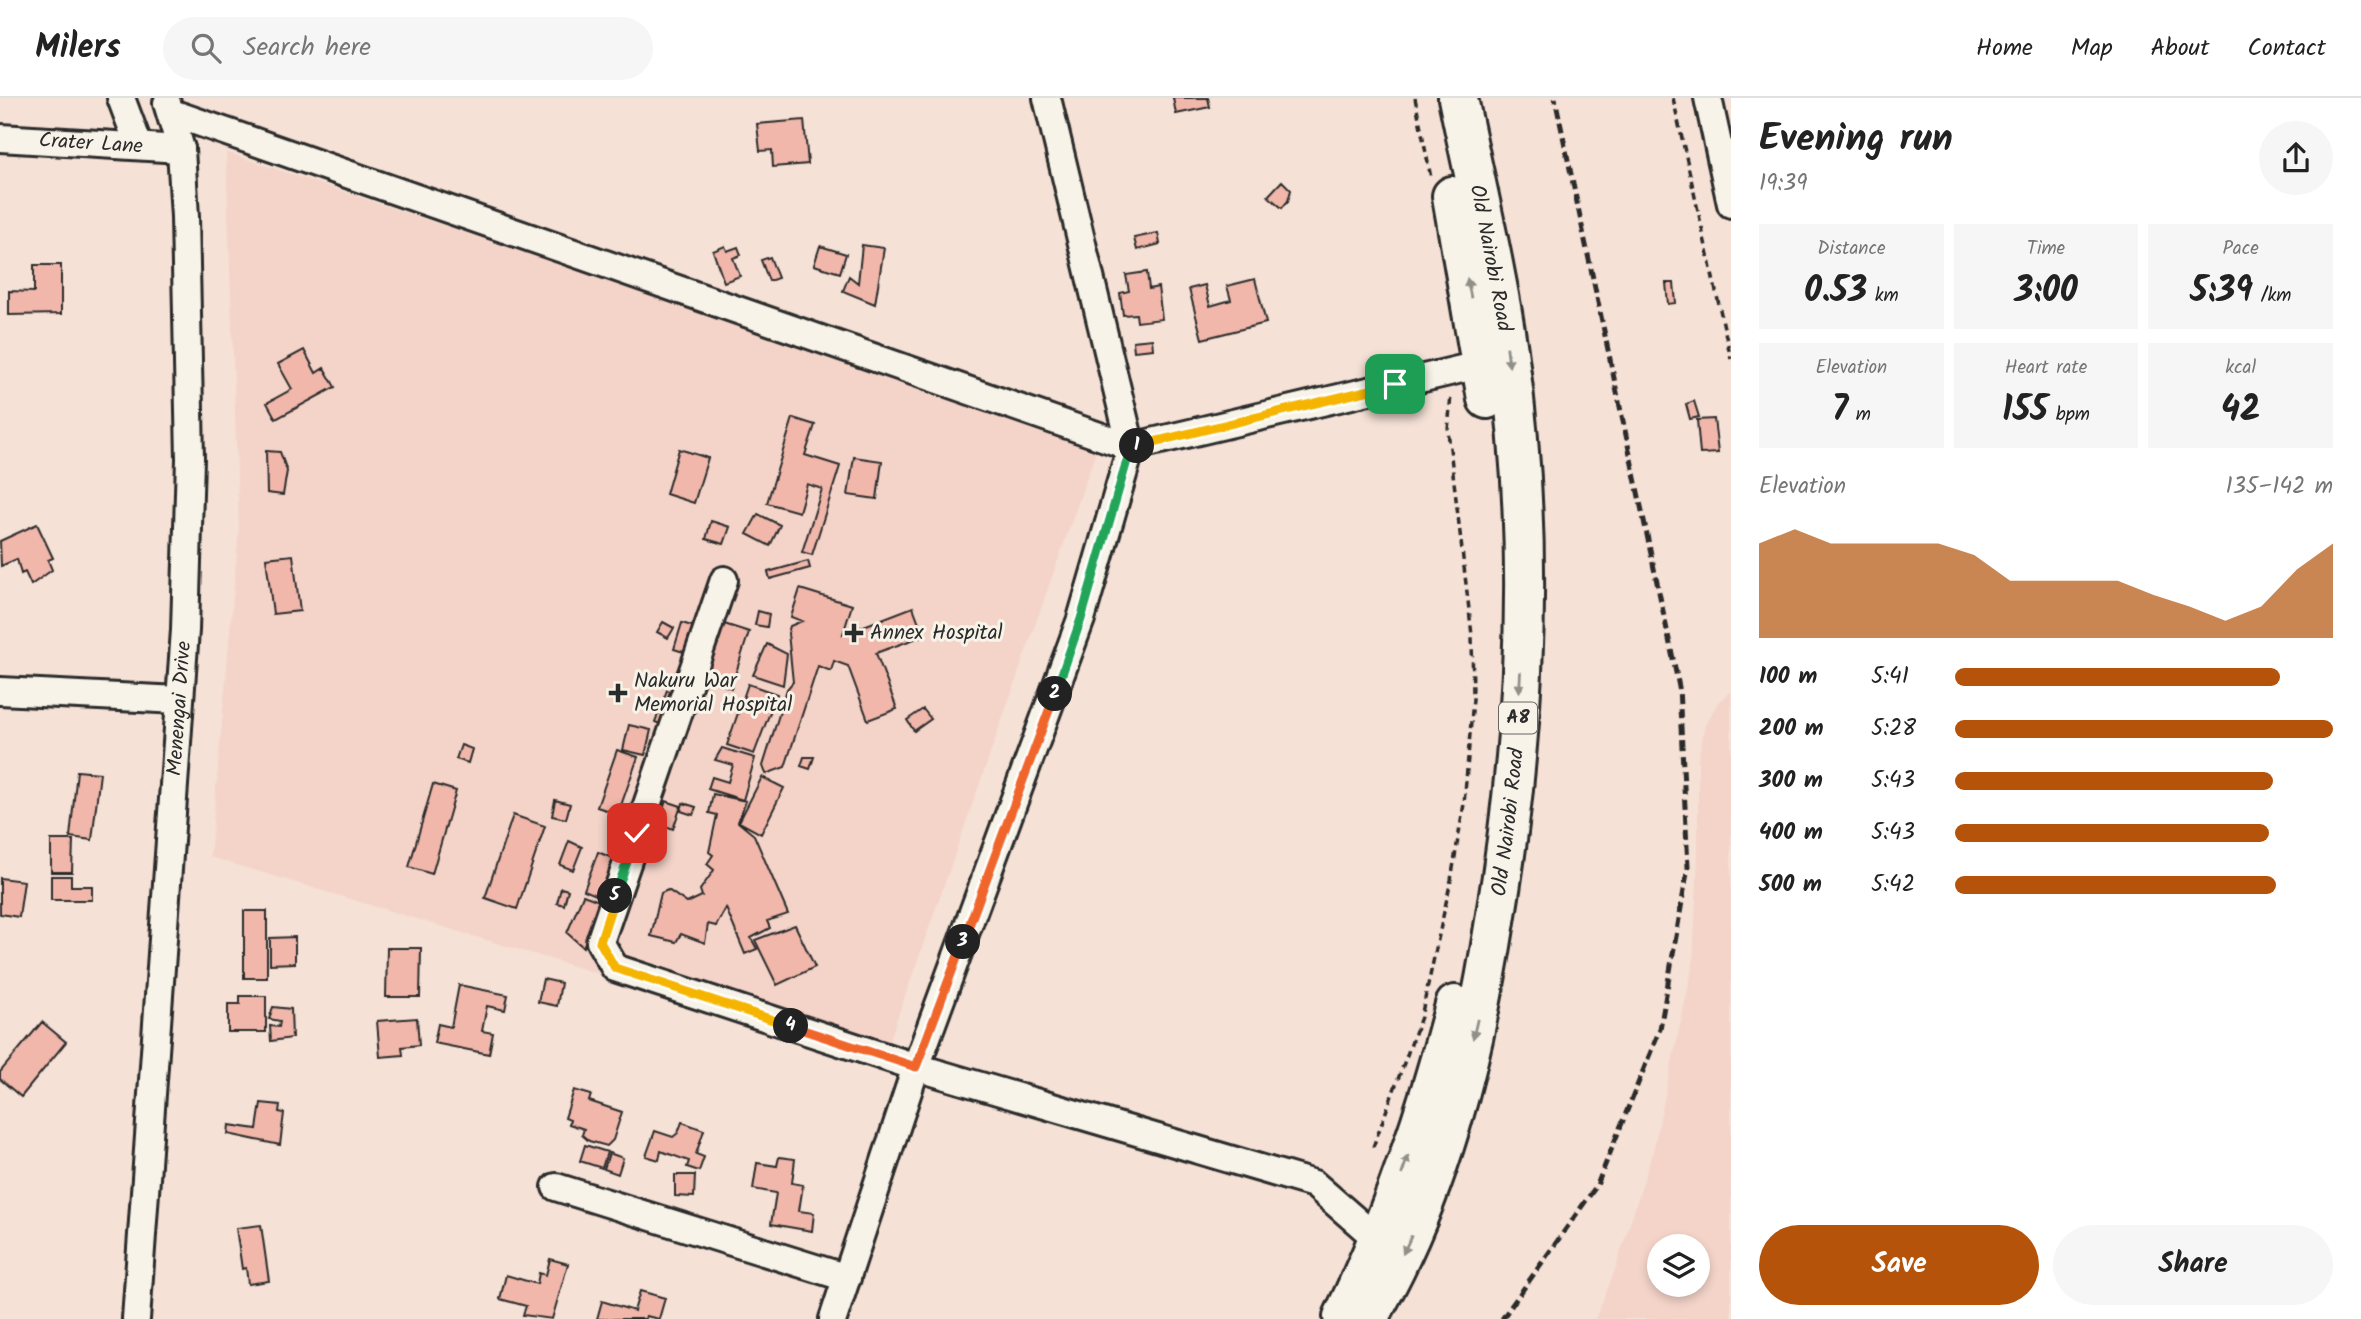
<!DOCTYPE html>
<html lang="en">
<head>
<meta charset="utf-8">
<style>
	:root { --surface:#fff; --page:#f6f6f6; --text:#222; --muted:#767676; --line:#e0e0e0; --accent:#b45309 }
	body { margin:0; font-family:Kalam,sans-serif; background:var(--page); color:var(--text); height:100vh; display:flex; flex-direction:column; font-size:26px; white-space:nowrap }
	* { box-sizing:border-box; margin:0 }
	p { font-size:23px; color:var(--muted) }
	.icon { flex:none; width:38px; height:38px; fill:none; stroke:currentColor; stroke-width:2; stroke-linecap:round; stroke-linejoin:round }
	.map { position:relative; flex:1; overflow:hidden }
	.drawer { display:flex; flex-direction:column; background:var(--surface); width:630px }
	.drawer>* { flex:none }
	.fabs { position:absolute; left:1647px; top:1136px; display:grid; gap:14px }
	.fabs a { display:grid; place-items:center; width:63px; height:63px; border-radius:50%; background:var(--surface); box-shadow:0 4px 10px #0003; font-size:35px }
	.pin { position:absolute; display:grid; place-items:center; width:60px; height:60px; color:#fff; margin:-30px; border-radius:14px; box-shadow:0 4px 10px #0006 }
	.km { position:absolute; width:35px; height:35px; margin:-18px; border-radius:50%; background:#222; color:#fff; font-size:19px; line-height:35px; text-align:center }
	.round { display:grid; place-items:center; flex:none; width:74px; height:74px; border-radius:37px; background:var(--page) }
	.summary { display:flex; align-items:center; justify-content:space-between; height:119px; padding:0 28px }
	h1 { font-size:38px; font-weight:800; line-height:52px }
	.figures { display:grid; grid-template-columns:repeat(3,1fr); gap:10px; height:119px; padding:7px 28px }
	.figures div { display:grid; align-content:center; border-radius:0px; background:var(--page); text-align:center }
	.figures b { font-size:35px; font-weight:800 }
	.figures small { font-size:19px; font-weight:400 }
	.figures p { font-size:19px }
	.chart { height:196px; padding:14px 28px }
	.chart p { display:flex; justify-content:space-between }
	.chart svg { width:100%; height:126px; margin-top:7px; fill:var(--accent); opacity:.7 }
	.button { display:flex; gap:14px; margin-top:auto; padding:14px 28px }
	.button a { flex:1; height:80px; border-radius:42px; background:var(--accent); color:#fff; font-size:28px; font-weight:800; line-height:80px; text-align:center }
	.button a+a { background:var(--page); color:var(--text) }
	ul { padding:0 28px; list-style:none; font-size:23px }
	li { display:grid; grid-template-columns:112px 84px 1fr; align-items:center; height:52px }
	li i { height:18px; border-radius:9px; background:var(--accent) }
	header { display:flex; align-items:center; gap:42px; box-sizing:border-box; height:98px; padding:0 35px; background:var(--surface); border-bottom:2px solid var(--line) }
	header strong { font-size:33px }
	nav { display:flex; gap:38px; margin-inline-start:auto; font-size:24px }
	.search { width:490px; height:63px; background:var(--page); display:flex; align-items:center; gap:18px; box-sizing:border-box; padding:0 24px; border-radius:38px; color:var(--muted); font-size:26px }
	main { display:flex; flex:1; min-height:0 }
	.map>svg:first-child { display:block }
	.built { fill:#f4d4c9; fill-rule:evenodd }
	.building { fill:#f1b7ab; stroke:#2b2b2b; stroke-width:2 }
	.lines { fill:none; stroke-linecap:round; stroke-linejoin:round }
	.minor-casing { stroke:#2b2b2b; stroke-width:32 }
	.highway-casing { stroke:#2b2b2b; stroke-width:44 }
	.path { stroke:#2b2b2b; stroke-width:3.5; stroke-dasharray:7 5; stroke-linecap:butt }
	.minor { stroke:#f7f3e8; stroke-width:26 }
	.highway { stroke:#f7f3e8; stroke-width:38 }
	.rail { stroke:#2b2b2b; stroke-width:5; stroke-dasharray:10 5; stroke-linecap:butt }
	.oneway { fill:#918f8a }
	.split-1-casing { stroke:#fff; stroke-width:14 }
	.split-2-casing { stroke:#fff; stroke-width:14 }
	.split-3-casing { stroke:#fff; stroke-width:14 }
	.split-4-casing { stroke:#fff; stroke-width:14 }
	.split-5-casing { stroke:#fff; stroke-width:14 }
	.split-6-casing { stroke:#fff; stroke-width:14 }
	.split-1 { stroke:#f5b400; stroke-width:9 }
	.split-2 { stroke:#22a559; stroke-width:9 }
	.split-3 { stroke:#f0652b; stroke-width:9 }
	.split-4 { stroke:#f0652b; stroke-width:9 }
	.split-5 { stroke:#f5b400; stroke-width:9 }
	.split-6 { stroke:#22a559; stroke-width:9 }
	.poi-dot { fill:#2b2b2b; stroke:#f7f3e8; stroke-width:2.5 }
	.labels { text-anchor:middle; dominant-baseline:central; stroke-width:6; stroke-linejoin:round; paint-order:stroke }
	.shield { fill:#f7f3e8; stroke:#686764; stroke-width:2 }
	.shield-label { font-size:19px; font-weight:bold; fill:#2b2b2b }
	.street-label { font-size:21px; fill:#2b2b2b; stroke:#f7f3e8 }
	.poi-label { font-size:21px; fill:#2b2b2b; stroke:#f7f3e8; text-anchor:start }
</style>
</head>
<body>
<header>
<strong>Milers</strong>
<div class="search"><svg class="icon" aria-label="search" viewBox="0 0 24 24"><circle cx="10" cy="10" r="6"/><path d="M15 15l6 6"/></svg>Search here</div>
<nav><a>Home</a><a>Map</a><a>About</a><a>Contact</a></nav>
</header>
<main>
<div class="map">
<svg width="1731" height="1221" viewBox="0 0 1731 1221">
	<rect width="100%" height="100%" fill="#f5e1d6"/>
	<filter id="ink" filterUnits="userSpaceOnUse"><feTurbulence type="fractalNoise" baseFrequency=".0143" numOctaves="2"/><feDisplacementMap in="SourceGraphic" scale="14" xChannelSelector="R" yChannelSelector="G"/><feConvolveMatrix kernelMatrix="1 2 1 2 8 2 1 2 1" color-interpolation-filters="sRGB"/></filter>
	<g filter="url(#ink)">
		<path class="built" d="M226 54 1098 348 883 961 210 759 239 432Z
			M1731 594V1221H1595L1614 1175 1653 1053 1693 867 1698 757V661L1705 627 1719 603ZM1698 1148V1186H1659V1148Z"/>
		<path class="building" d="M1173 0H1208L1210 9 1176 16Z
			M804 22 808 66 773 69 772 52 760 53 757 26Z
			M1282 83 1291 92 1288 103 1282 110 1268 98Z
			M1158 135 1160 146 1137 152 1134 140Z
			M862 147 884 150 875 206 843 193 849 178 858 185Z
			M725 148 727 153 738 149 741 157 733 160 740 178 724 184 713 153Z
			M820 148 846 156 840 175 814 167Z
			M770 159 778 180 769 183 761 162Z
			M34 167H61V216L9 217V193L34 194Z
			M1147 174 1149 191 1158 189 1162 221 1137 224 1136 216 1123 217 1120 195 1129 193 1126 177Z
			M1255 181 1266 225 1202 241 1189 191 1205 187 1210 208 1231 202 1227 188Z
			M1666 185H1674L1676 205 1668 206Z
			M1152 241 1153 251 1134 253 1133 243Z
			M304 252 316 275 324 270 335 289 276 321 267 305 292 291 278 266Z
			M1694 303 1699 319 1690 321 1686 306Z
			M793 320 815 327 805 357 840 368 812 457 802 454 822 391 807 386 799 414 767 405Z
			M1714 321 1718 355 1700 356 1697 322Z
			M679 351 708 360 694 405 666 396Z
			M266 353 280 354 287 373 283 397 267 395Z
			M854 359 882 363 877 401 848 397Z
			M758 416 780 427 770 448 747 436Z
			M711 423 730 429 724 446 706 441Z
			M37 426 53 460 48 462 52 472 31 487 25 474 21 476 17 461 1 468 0 443Z
			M293 457 300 513 273 516 266 460Z
			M808 463 810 470 770 481 768 474Z
			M800 491 852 507 843 536 913 509 922 533 920 539 876 555 897 611 868 622 848 568 834 563 831 573 818 568 785 669 766 676 763 668 787 591 793 584 788 535 790 528 802 523 791 519Z
			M758 513 769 516 767 529 755 527Z
			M663 524 674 530 668 540 657 534Z
			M718 524 749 534 731 590 700 579Z
			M682 525 698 530 690 556 674 551Z
			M767 546 787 556 783 587 753 577Z
			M748 586 777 596 754 656 727 647Z
			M667 592 677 596 665 628 655 624Z
			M923 611 931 621 914 633 907 622Z
			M629 627 651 632 645 657 623 652Z
			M461 647 472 651 468 665 456 661Z
			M722 650 755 660 743 702 708 691 712 679 728 684 733 667 715 662Z
			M617 652 638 659 618 716 597 709Z
			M804 659H814L810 671 801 668Z
			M77 673 100 675 92 742 70 739Z
			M762 679 784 690 761 736 739 724Z
			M433 686 456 693 432 776 409 769Z
			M713 696 746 703 738 724 754 737 788 816 767 823 770 830 751 840 757 851 745 856 726 810 716 828 708 826 705 845 681 836 676 844 651 838 661 795 668 792 687 805 702 798 700 792 714 772 707 766 713 757 709 754 717 717 709 715Z
			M555 702 570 706 566 721 552 718Z
			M666 703 681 708 673 731 658 725Z
			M683 705 696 709 693 717 681 713Z
			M513 717 545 728 517 811 485 800Z
			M51 742H73L72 774H51Z
			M569 743 582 749 573 772 560 767Z
			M598 754 617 762 603 800 584 792Z
			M51 778H71V788H92V802H51Z
			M0 780 24 783 19 819 0 816Z
			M561 790 568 792 564 807 557 805Z
			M583 797 602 804 583 849 567 835Z
			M244 813H267V880H244Z
			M795 827 815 869 777 887 755 842Z
			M295 839V865L270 866V840Z
			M387 850H421L420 899H386Z
			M543 881 561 885 557 908 538 904Z
			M459 887 508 897 505 912 487 908 482 933 493 935 489 956 434 945 438 926 451 929Z
			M240 898H266V934H228V906H240Z
			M273 909 291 911 292 940 271 943 270 928 279 929 280 923 269 921Z
			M417 920 419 947 402 949 403 957 380 959 377 923Z
			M42 924 66 944 21 999 0 981V974Z
			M574 992 591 997 589 1003 622 1014 613 1042 607 1048 589 1043 582 1037 584 1031 569 1026 570 1022 565 1020Z
			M261 1005 280 1007 279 1014 284 1015 280 1047 228 1036 229 1027 257 1031Z
			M682 1024 704 1032 696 1056 704 1059 699 1073 687 1069 689 1063 661 1053 659 1062 646 1058 655 1033 673 1039 678 1035Z
			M585 1047 607 1054 602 1070 580 1063Z
			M609 1055 623 1060 618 1076 604 1071Z
			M779 1059 795 1061 792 1085 803 1087 799 1113 814 1115 812 1133 771 1126 776 1095 753 1091 757 1065 777 1068Z
			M675 1077H695L694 1099 675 1098Z
			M261 1127 269 1183 248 1186 246 1170 242 1171 236 1130Z
			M550 1161 568 1166 552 1221 523 1217 526 1208 500 1201 506 1177 537 1186 539 1175 546 1177Z
			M640 1193 665 1200 659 1221 646 1218 645 1221H597L602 1203 634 1213Z"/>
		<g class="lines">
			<defs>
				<g id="minor">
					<path d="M121 0 139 48"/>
					<path d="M1708 0 1731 106"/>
					<path d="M172 15 1131 349 1483 266"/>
					<path id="s1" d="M0 40 181 51"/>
					<path d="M724 482 600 844 615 870 916 969 1314 1086 1377 1141"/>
					<path d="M0 593 179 602"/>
					<path d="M556 1089 847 1180"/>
					<path id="s2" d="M136 1221 185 532 190 361 185 119 181 51 167 5"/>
					<path d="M833 1221 916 969 1081 521 1131 349 1047 0"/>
				</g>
				<g id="highway">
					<path d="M1452 98 1487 301"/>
					<path d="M1343 1219C1391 1120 1427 1014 1455 907"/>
					<path id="s3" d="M1368 1221C1440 1098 1473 963 1495 823 1526 636 1535 441 1508 253 1496 168 1475 84 1458 0"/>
				</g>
			</defs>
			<use href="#minor" class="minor-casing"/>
			<use href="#highway" class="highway-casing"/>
			<path class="path" d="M1415 0 1431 80
				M1673 0 1731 261
				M1373 1049 1421 919 1451 782 1464 706 1473 601 1472 537 1448 333 1451 296"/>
			<use href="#minor" class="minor"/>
			<use href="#highway" class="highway"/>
			<path class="rail" d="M1502 1221 1597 1087 1660 931 1688 769 1679 589 1555 0"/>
		</g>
		<defs><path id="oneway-solid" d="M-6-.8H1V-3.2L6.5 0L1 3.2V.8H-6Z" transform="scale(1.75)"/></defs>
		<g class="oneway">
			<use href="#oneway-solid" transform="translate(1469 190) rotate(-101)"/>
			<use href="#oneway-solid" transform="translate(1508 259) rotate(83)"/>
			<use href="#oneway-solid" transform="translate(1520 584) rotate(93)"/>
			<use href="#oneway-solid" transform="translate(1475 931) rotate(103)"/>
			<use href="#oneway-solid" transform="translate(1405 1067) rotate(-71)"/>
			<use href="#oneway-solid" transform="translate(1407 1147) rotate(115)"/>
		</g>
	</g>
	<g class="lines" filter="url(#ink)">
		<defs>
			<path id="split-1" d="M1137 348 1395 286"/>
			<path id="split-2" d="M1055 596 1081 521 1131 349 1137 348"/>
			<path id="split-3" d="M963 844 1055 596"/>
			<path id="split-4" d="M791 928 916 969 963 844"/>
			<path id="split-5" d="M615 798 600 844 615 870 791 928"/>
			<path id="split-6" d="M615 798 637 735"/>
		</defs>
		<use href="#split-1" class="split-1-casing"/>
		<use href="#split-2" class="split-2-casing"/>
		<use href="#split-3" class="split-3-casing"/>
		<use href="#split-4" class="split-4-casing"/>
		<use href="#split-5" class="split-5-casing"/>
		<use href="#split-6" class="split-6-casing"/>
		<use href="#split-1" class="split-1"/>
		<use href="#split-2" class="split-2"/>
		<use href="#split-3" class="split-3"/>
		<use href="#split-4" class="split-4"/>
		<use href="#split-5" class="split-5"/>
		<use href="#split-6" class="split-6"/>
	</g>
	<g class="poi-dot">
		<path d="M850.5 524.5h7v7h7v7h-7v7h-7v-7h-7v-7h7z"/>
		<path d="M614.5 584.5h7v7h7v7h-7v7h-7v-7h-7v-7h7z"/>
	</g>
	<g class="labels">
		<rect class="shield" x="1499" y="604.5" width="38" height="31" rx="5"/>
		<g class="shield-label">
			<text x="1518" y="620">A8</text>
		</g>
		<g class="street-label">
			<text stroke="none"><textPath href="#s1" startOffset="91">Crater Lane</textPath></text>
			<text transform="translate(1490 160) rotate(79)">Old Nairobi Road</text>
			<text stroke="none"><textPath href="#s2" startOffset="612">Menengai Drive</textPath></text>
			<text stroke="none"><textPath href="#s3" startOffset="520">Old Nairobi Road</textPath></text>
		</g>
		<g class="poi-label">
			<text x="870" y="535">Annex Hospital</text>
			<text x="634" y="583">Nakuru War<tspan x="634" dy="24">Memorial Hospital</tspan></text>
		</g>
	</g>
</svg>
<div class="fabs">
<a><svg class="icon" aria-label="layers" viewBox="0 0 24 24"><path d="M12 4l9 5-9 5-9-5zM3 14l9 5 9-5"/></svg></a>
</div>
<div class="pin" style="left:1395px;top:286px;background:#1e9e55"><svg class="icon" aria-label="arrive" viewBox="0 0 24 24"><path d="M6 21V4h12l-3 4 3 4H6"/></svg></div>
<div class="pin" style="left:637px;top:735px;background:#d93025"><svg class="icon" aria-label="check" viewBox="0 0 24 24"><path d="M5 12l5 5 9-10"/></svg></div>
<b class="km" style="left:1137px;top:348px">1</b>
<b class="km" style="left:1055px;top:596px">2</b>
<b class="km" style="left:963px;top:844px">3</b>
<b class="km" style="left:791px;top:928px">4</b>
<b class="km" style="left:615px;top:798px">5</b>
</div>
<section class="drawer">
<div class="summary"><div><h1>Evening run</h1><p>19:39</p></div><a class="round"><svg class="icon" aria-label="share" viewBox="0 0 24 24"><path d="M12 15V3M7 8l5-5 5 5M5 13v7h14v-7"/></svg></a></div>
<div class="figures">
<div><p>Distance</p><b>0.53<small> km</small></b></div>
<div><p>Time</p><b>3:00</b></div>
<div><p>Pace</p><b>5:39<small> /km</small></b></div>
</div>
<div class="figures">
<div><p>Elevation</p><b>7<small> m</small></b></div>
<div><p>Heart rate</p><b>155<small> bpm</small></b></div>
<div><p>kcal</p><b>42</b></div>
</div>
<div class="chart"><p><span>Elevation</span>135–142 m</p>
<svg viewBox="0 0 160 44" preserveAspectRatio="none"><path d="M0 44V11L10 6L20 11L30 11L40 11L50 11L60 15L70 24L80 24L90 24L100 24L110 29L120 33L130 38L140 33L150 20L160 11V44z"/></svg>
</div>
<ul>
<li><b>100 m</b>5:41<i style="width:86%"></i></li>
<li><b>200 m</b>5:28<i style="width:100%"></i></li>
<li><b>300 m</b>5:43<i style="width:84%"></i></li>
<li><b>400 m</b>5:43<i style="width:83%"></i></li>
<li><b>500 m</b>5:42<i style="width:85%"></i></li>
</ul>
<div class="button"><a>Save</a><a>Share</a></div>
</section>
</main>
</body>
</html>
